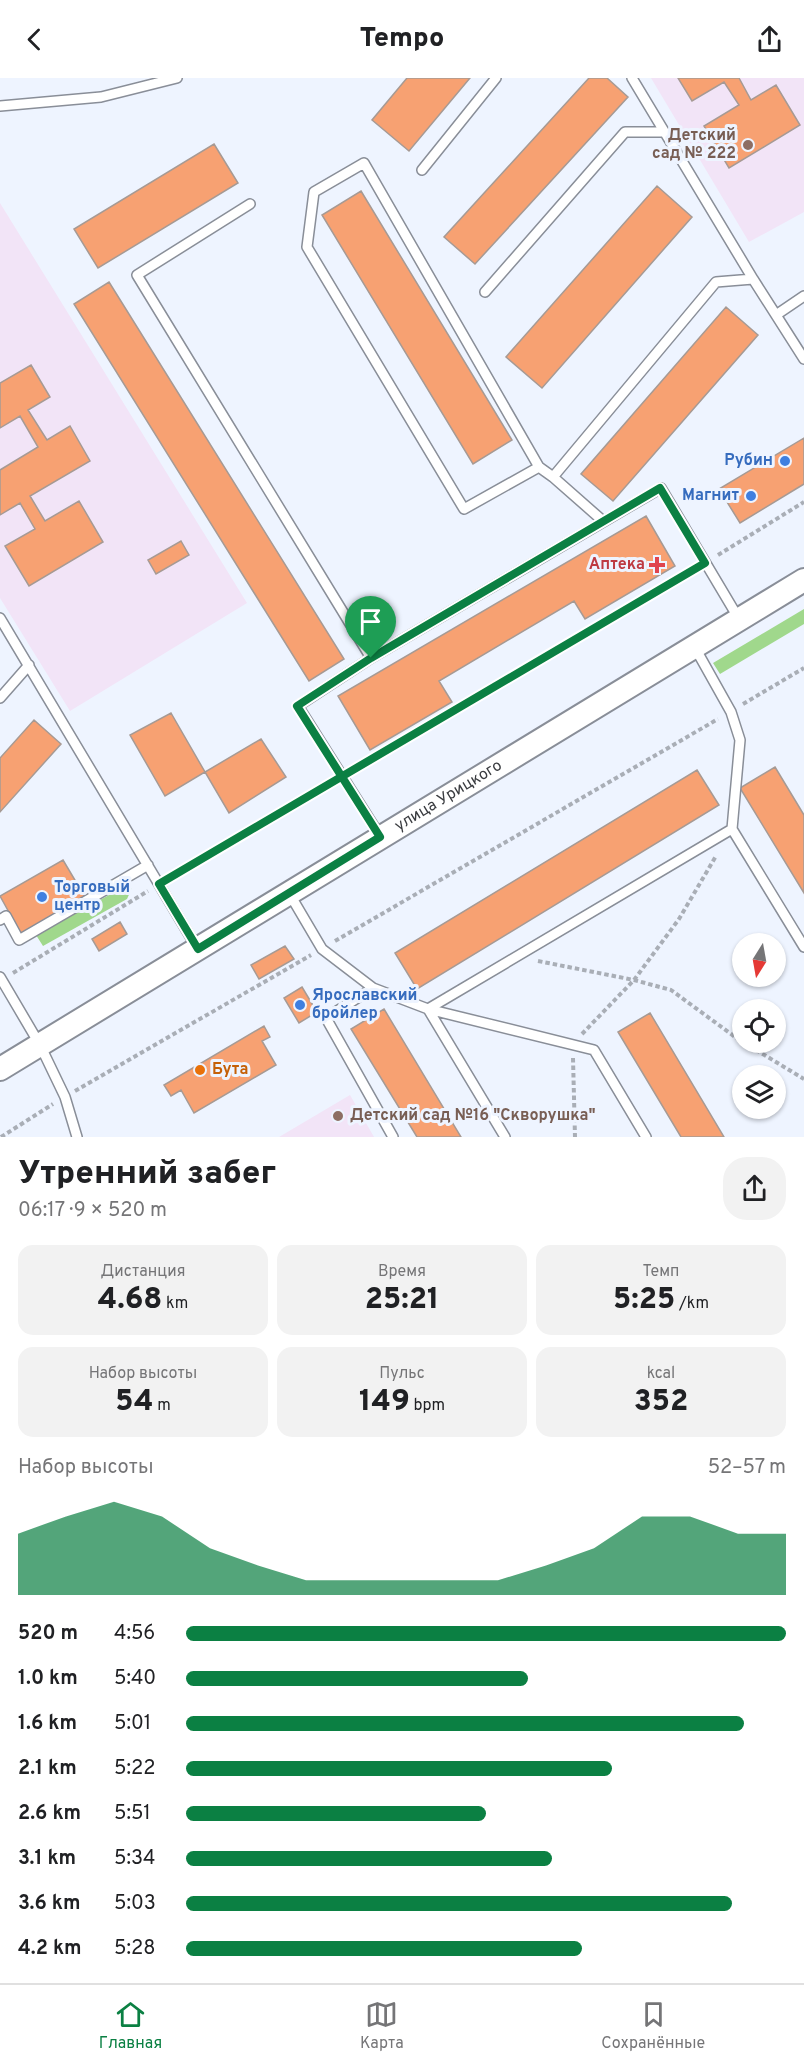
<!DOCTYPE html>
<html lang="ru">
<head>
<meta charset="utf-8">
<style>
	:root { --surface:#fff; --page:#f2f2f2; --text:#202124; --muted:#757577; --line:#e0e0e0; --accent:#0b8043 }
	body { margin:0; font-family:Overpass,sans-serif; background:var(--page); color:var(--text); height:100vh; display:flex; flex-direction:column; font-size:22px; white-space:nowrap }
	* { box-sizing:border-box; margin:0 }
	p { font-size:20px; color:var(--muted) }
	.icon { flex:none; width:33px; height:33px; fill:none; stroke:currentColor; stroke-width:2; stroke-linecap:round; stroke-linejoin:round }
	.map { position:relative; height:1059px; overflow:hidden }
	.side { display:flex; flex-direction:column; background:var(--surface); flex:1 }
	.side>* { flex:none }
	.needle { width:39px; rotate:191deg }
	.tools { position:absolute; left:732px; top:855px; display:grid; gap:12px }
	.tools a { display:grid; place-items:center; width:54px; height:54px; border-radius:50%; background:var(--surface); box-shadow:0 2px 4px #0004; font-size:30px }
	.pin { position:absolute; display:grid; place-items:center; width:51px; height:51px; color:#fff; margin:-62px -26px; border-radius:50% 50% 50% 0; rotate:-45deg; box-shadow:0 0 6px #0007 }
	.pin .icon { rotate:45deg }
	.round { display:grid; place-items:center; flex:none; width:63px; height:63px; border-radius:24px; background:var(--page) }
	.head { display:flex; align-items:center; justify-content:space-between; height:102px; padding:0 18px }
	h1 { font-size:33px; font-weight:800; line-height:45px }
	.stats { display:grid; grid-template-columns:repeat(3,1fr); gap:9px; height:102px; padding:6px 18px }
	.stats div { display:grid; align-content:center; border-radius:15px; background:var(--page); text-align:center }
	.stats b { font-size:30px; font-weight:800 }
	.stats small { font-size:16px; font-weight:400 }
	.stats p { font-size:16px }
	.chart { height:168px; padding:12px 18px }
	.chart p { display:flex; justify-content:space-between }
	.chart svg { width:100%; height:108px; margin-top:6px; fill:var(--accent); opacity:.7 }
	ul { padding:0 18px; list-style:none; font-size:20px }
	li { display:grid; grid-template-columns:96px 72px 1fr; align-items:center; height:45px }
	li i { height:15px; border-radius:8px; background:var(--accent) }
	header { display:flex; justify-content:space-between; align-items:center; height:78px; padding:0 18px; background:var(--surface); font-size:27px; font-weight:800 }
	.dock { display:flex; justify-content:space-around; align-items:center; height:84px; border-top:2px solid var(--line); background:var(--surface); font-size:16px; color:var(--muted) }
	.dock a { display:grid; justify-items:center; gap:3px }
	.dock .current { color:var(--accent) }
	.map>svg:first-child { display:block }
	.education { fill:#f2e4f7 }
	.green { fill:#a0d88c }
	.building { fill:#f7a172; stroke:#a69a94; stroke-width:1.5 }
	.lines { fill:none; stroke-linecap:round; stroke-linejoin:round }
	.service-casing { stroke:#898e98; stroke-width:12 }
	.tertiary-casing { stroke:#898e98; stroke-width:26 }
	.path { stroke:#a9aeb6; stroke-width:4; stroke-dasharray:4.5 3; stroke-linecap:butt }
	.service { stroke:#fff; stroke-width:9 }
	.tertiary { stroke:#fff; stroke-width:22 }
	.route-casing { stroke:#fff; stroke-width:12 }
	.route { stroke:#0b8043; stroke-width:8 }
	.education-dot { fill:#8d6e63; stroke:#eef4ff; stroke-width:2 }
	.shop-dot { fill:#3f7fe0; stroke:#eef4ff; stroke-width:2 }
	.health-dot { fill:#e0444e; stroke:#eef4ff; stroke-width:2 }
	.food-dot { fill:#e8710a; stroke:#eef4ff; stroke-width:2 }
	.labels { text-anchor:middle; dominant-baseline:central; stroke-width:6; stroke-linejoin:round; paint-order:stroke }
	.education-label { font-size:16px; font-weight:bold; fill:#785e54; stroke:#eef4ff; text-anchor:end }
	.shop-label { font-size:16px; font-weight:bold; fill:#366cbe; stroke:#eef4ff; text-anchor:end }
	.health-label { font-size:16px; font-weight:bold; fill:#be3a42; stroke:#eef4ff; text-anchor:end }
	.street-label { font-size:16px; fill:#3a3c40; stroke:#eef4ff }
	.food-label { font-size:16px; font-weight:bold; fill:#c56008; stroke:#eef4ff; text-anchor:start }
</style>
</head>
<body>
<header><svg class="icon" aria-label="back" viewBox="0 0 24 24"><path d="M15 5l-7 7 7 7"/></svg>Tempo<svg class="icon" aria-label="share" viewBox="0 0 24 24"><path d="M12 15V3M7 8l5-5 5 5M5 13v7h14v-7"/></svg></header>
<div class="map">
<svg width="804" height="1059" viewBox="0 0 804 1059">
	<rect width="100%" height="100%" fill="#eef4ff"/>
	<path class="education" d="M651 0H804V134L749 164Z
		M0 125 247 525 70 633 0 520Z
		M350 1017 374 1059H279Z"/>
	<path class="green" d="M804 531V546L720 596 713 585Z
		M132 810 127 821 43 868 36 857 120 811Z"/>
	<path class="building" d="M407 0H470L409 73 372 42Z
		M589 0H607L628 19 475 186 444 159Z
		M678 0H739L751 22 776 7 800 47 729 90 704 48 739 27 724 4 692 23Z
		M214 66 238 105 98 190 74 151Z
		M657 108 692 139 542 310 506 279Z
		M361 113 512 362 473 386 322 137Z
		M109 204 344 581 309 603 74 226Z
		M726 229 758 257 613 423 581 396Z
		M31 287 50 319 28 332 47 362 70 348 90 383 30 418 45 443 79 423 103 464 29 508 5 468 35 451 20 425 0 437V392L38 369 20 338 0 350V305Z
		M804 360V406L740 445 719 411Z
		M646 438 675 488 585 541 574 523 439 603 452 624 370 672 338 618Z
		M181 463 189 477 156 496 148 482Z
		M171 635 205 694 165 718 130 657Z
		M34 642 61 666 0 734V680Z
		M261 661 286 699 229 735 205 694Z
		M775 689 804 737V815L740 710Z
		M697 692 719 727 417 911 395 875Z
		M63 782 85 819 21 856 0 818Z
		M120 844 127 856 99 873 92 861Z
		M285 868 294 881 259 901 251 887Z
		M302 909 317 934 299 945 284 920Z
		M384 931 461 1059H417L351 951Z
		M650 935 724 1059H681L618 954Z
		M264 948 270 959 262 963 276 987 194 1035 181 1012 171 1018 164 1007Z"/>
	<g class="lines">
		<defs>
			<path id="service" d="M632 0 753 201
				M0 28 101 19 177 0
				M422 92 496 0
				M250 126 137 197 371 580
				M485 214 625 54H665
				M776 237 804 218
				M539 389 364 85 314 114 307 169 464 431 539 389 553 399
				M603 443 553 399 716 204 753 201 804 281
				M0 540 197 870
				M694 568 731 634 740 662 732 751 804 869
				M0 620 29 587
				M380 758 298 628 371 580 661 410 739 541
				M289 815 322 871 373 910 428 931 505 1059
				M0 842 6 838 19 862 148 787
				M0 899 40 967 65 1019 77 1059
				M373 910 326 940 393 1059
				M646 1059 594 972 428 931 732 751"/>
			<g id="tertiary">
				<path id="s1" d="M0 991 804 502"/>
			</g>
		</defs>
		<use href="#service" class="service-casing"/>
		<use href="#tertiary" class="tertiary-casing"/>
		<path class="path" d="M718 477 804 424
			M743 626 804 590
			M353 691 693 492
			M170 800 331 704
			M335 863 718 641
			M538 883 634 902 671 912 742 964
			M13 895 148 813
			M582 956 634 902 679 841 716 778
			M743 964 804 1001
			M573 980 575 1059
			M75 1013 311 877
			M1 1059 53 1026"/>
		<use href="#service" class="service"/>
		<use href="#tertiary" class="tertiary"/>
	</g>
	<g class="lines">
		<defs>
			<path id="route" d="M371 580 297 628 380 759 198 871 159 806 705 485 660 410 371 580"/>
		</defs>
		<use href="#route" class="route-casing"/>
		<use href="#route" class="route"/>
	</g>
	<g class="education-dot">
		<circle cx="748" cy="67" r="6"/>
		<circle cx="338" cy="1038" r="6"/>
	</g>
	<g class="shop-dot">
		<circle cx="785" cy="383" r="6"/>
		<circle cx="751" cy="418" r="6"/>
		<circle cx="42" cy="819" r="6"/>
		<circle cx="300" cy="927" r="6"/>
	</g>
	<path class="health-dot" d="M654 478h6v6h6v6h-6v6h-6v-6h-6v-6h6z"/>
	<circle class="food-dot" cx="200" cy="992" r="6"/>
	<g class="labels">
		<g class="education-label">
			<text x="736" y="58">Детский<tspan x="736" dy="18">сад № 222</tspan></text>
			<text x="350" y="1038" text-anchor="start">Детский сад №16 "Скворушка"</text>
		</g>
		<g class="shop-label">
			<text x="773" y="383">Рубин</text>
			<text x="739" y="418">Магнит</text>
			<text x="54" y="810" text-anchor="start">Торговый<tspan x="54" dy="18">центр</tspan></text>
			<text x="312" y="918" text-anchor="start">Ярославский<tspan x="312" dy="18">бройлер</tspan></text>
		</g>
		<g class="health-label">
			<text x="645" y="487">Аптека</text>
		</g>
		<g class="street-label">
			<text stroke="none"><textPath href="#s1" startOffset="525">улица Урицкого</textPath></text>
		</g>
		<g class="food-label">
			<text x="212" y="992">Бута</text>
		</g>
	</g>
</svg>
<div class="tools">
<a><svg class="needle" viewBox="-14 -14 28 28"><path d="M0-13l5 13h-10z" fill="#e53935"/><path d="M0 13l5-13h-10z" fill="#757577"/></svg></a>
<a><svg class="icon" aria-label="locate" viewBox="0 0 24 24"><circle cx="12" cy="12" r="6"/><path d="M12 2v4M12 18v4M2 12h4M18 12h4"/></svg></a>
<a><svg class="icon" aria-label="layers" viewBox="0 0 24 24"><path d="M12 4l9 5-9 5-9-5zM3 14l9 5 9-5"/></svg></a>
</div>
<div class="pin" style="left:371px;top:580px;background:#1e9e55"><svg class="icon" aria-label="arrive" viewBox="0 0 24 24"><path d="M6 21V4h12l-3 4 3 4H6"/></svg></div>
</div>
<section class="side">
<div class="head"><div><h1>Утренний забег</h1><p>06:17 · 9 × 520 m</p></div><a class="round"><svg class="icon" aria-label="share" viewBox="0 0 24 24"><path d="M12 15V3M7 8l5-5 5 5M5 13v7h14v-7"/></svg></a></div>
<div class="stats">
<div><p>Дистанция</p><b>4.68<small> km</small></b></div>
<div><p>Время</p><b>25:21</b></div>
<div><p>Темп</p><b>5:25<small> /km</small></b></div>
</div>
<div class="stats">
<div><p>Набор высоты</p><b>54<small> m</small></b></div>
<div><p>Пульс</p><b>149<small> bpm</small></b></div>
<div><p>kcal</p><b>352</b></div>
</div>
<div class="chart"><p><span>Набор высоты</span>52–57 m</p>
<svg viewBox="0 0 160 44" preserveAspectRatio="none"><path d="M0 44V19L10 12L20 6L30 12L40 25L50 32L60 38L70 38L80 38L90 38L100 38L110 32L120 25L130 12L140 12L150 19L160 19V44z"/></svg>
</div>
<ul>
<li><b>520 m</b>4:56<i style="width:100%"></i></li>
<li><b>1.0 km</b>5:40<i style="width:57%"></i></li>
<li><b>1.6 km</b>5:01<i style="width:93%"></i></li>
<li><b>2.1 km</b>5:22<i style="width:71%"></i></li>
<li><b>2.6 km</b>5:51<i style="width:50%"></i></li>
<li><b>3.1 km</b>5:34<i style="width:61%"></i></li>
<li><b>3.6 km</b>5:03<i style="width:91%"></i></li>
<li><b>4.2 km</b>5:28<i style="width:66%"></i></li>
</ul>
</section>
<nav class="dock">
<a class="current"><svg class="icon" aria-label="home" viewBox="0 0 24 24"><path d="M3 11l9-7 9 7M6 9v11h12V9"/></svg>Главная</a>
<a><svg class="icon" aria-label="map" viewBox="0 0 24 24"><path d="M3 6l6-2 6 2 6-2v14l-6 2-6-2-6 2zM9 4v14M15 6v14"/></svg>Карта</a>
<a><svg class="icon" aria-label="saved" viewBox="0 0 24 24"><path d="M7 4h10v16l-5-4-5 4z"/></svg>Сохранённые</a>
</nav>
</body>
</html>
